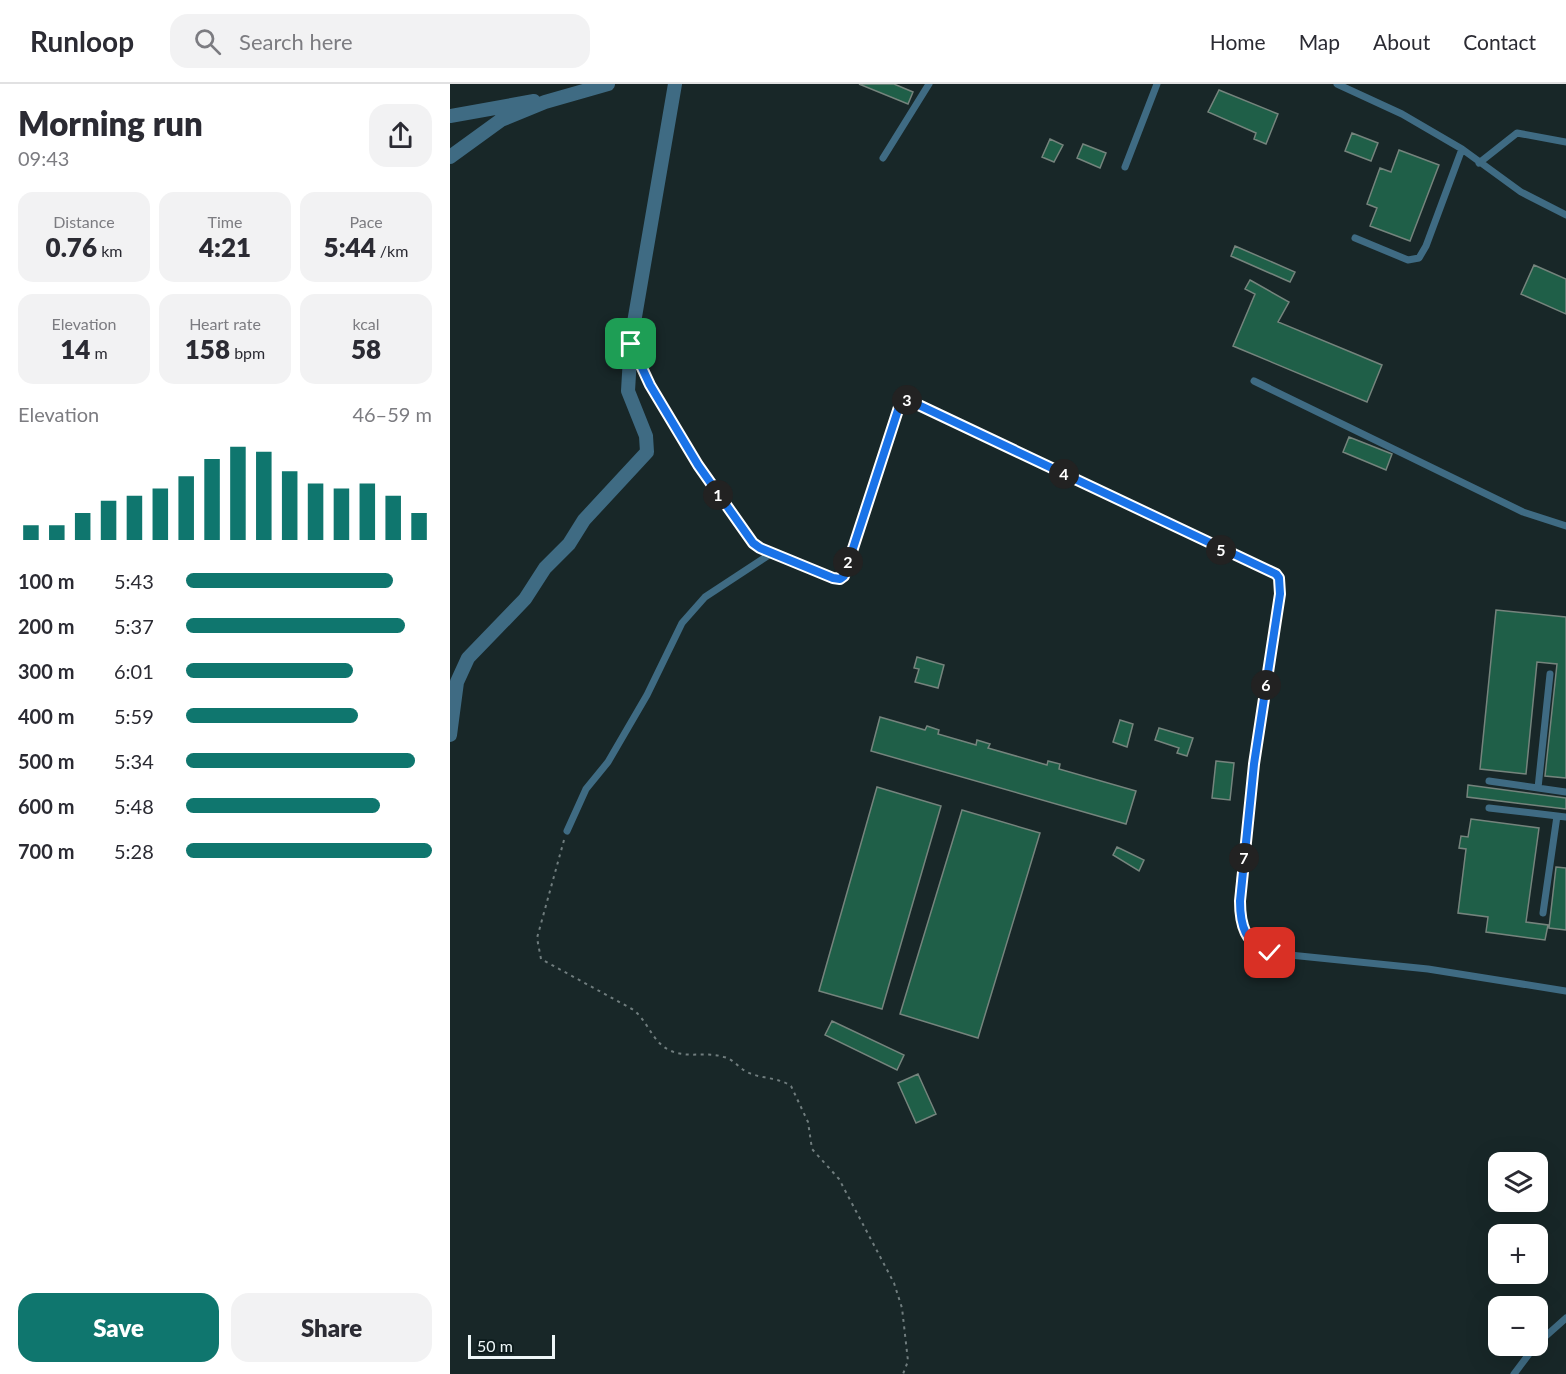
<!DOCTYPE html>
<html lang="en">
<head>
<meta charset="utf-8">
<style>
	:root { --surface:#fff; --page:#f2f2f3; --text:#2b2b33; --muted:#7c7c81; --line:#e1e1e2; --accent:#0f766e }
	body { margin:0; font-family:Lato,sans-serif; background:var(--page); color:var(--text); height:100vh; display:flex; flex-direction:column; font-size:22px; white-space:nowrap }
	* { box-sizing:border-box; margin:0 }
	p { font-size:20px; color:var(--muted) }
	.icon { flex:none; width:33px; height:33px; fill:none; stroke:currentColor; stroke-width:2; stroke-linecap:round; stroke-linejoin:round }
	.map { position:relative; flex:1; overflow:hidden }
	.drawer { display:flex; flex-direction:column; background:var(--surface); width:450px }
	.drawer>* { flex:none }
	.fabs { position:absolute; left:1038px; top:1068px; display:grid; gap:12px }
	.fabs a { display:grid; place-items:center; width:60px; height:60px; border-radius:12px; background:var(--surface); box-shadow:0 6px 24px #0002; font-size:30px }
	.scale { position:absolute; left:18px; bottom:15px; width:87px; box-sizing:border-box; padding-left:6px; border:3px solid #eef7f8; border-top:0; font-size:16px; line-height:21px; white-space:nowrap; color:#eef7f8; -webkit-text-stroke:4px #0e1d1e; paint-order:stroke }
	.pin { position:absolute; display:grid; place-items:center; width:51px; height:51px; color:#fff; margin:-26px; border-radius:12px; box-shadow:0 3px 9px #0006 }
	.km { position:absolute; width:30px; height:30px; margin:-15px; border-radius:50%; background:#222; color:#fff; font-size:16px; line-height:30px; text-align:center }
	.round { display:grid; place-items:center; flex:none; width:63px; height:63px; border-radius:18px; background:var(--page) }
	.headline { display:flex; align-items:center; justify-content:space-between; height:102px; padding:0 18px }
	h1 { font-size:33px; font-weight:800; line-height:45px }
	.stats { display:grid; grid-template-columns:repeat(3,1fr); gap:9px; height:102px; padding:6px 18px }
	.stats div { display:grid; align-content:center; border-radius:15px; background:var(--page); text-align:center }
	.stats b { font-size:26px; font-weight:800 }
	.stats small { font-size:16px; font-weight:400 }
	.stats p { font-size:16px }
	.chart { height:168px; padding:12px 18px }
	.chart p { display:flex; justify-content:space-between }
	.chart svg { width:100%; height:108px; margin-top:6px; stroke:var(--accent); stroke-width:6 }
	.primary-button { display:flex; gap:12px; margin-top:auto; padding:12px 18px }
	.primary-button a { flex:1; height:69px; border-radius:18px; background:var(--accent); color:#fff; font-size:24px; font-weight:800; line-height:69px; text-align:center }
	.primary-button a+a { background:var(--page); color:var(--text) }
	ul { padding:0 18px; list-style:none; font-size:20px }
	li { display:grid; grid-template-columns:96px 72px 1fr; align-items:center; height:45px }
	li i { height:15px; border-radius:8px; background:var(--accent) }
	header { display:flex; align-items:center; gap:36px; box-sizing:border-box; height:84px; padding:0 30px; background:var(--surface); border-bottom:2px solid var(--line) }
	header strong { font-size:28px }
	nav { display:flex; gap:33px; margin-inline-start:auto; font-size:21px }
	.search { width:420px; height:54px; background:var(--page); display:flex; align-items:center; gap:15px; box-sizing:border-box; padding:0 21px; border-radius:18px; color:var(--muted); font-size:22px }
	main { display:flex; flex:1; min-height:0 }
	.map>svg:first-child { display:block }
	.building { fill:#1f5f48; stroke:#75847d; stroke-width:1.5 }
	.lines { fill:none; stroke-linecap:round; stroke-linejoin:round }
	.path { stroke:#707d7e; stroke-width:2; stroke-dasharray:3 4.5; stroke-linecap:butt }
	.service { stroke:#3f6b83; stroke-width:7 }
	.minor { stroke:#3f6b83; stroke-width:14 }
	.route-casing { stroke:#fff; stroke-width:12 }
	.route { stroke:#1a73e8; stroke-width:8 }
</style>
</head>
<body>
<header>
<strong>Runloop</strong>
<div class="search"><svg class="icon" aria-label="search" viewBox="0 0 24 24"><circle cx="10" cy="10" r="6"/><path d="M15 15l6 6"/></svg>Search here</div>
<nav><a>Home</a><a>Map</a><a>About</a><a>Contact</a></nav>
</header>
<main>
<section class="drawer">
<div class="headline"><div><h1>Morning run</h1><p>09:43</p></div><a class="round"><svg class="icon" aria-label="share" viewBox="0 0 24 24"><path d="M12 15V3M7 8l5-5 5 5M5 13v7h14v-7"/></svg></a></div>
<div class="stats">
<div><p>Distance</p><b>0.76<small> km</small></b></div>
<div><p>Time</p><b>4:21</b></div>
<div><p>Pace</p><b>5:44<small> /km</small></b></div>
</div>
<div class="stats">
<div><p>Elevation</p><b>14<small> m</small></b></div>
<div><p>Heart rate</p><b>158<small> bpm</small></b></div>
<div><p>kcal</p><b>58</b></div>
</div>
<div class="chart"><p><span>Elevation</span>46–59 m</p>
<svg viewBox="0 0 160 44" preserveAspectRatio="none"><path d="M5 44V38M15 44V38M25 44V33M35 44V28M45 44V26M55 44V23M65 44V18M75 44V11M85 44V6M95 44V8M105 44V16M115 44V21M125 44V23M135 44V21M145 44V26M155 44V33"/></svg>
</div>
<ul>
<li><b>100 m</b>5:43<i style="width:84%"></i></li>
<li><b>200 m</b>5:37<i style="width:89%"></i></li>
<li><b>300 m</b>6:01<i style="width:68%"></i></li>
<li><b>400 m</b>5:59<i style="width:70%"></i></li>
<li><b>500 m</b>5:34<i style="width:93%"></i></li>
<li><b>600 m</b>5:48<i style="width:79%"></i></li>
<li><b>700 m</b>5:28<i style="width:100%"></i></li>
</ul>
<div class="primary-button"><a>Save</a><a>Share</a></div>
</section>
<div class="map">
<svg width="1116" height="1290" viewBox="0 0 1116 1290">
	<rect width="100%" height="100%" fill="#182728"/>
	<path class="building" d="M409 0H444L463 8 458 20Z
		M769 6 828 30 816 60 804 55 806 49 758 28Z
		M902 49 928 59 921 77 895 67Z
		M600 55 613 61 604 78 592 73Z
		M633 60 656 69 650 84 627 74Z
		M949 66 989 81 960 157 920 142 927 124 917 120 930 84 941 88Z
		M785 162 845 188 840 198 781 172Z
		M1084 181 1116 195V230L1071 210Z
		M800 196 839 218 828 238 932 281 917 318 783 262 805 210 795 205Z
		M899 353 942 370 936 386 893 368Z
		M1046 526 1116 533V694L1095 692 1107 580 1087 578 1076 690 1030 685Z
		M467 573 494 581 488 604 465 598 469 585 464 584Z
		M430 633 475 646 477 642 489 646 488 650 526 661 527 656 540 660 538 664 597 681 598 677 610 680 609 685 686 707 676 740 421 667Z
		M670 636 683 640 677 663 663 658Z
		M709 644 743 654 737 672 727 669 729 664 705 656Z
		M766 677 784 679 780 716 762 714Z
		M1018 701 1116 714V725L1017 713Z
		M427 703 491 722 432 925 369 907Z
		M512 726 590 749 528 954 450 930Z
		M1021 735 1089 744 1076 838 1098 841 1095 856 1036 848 1038 833 1008 829 1016 765 1009 764 1011 752 1018 753Z
		M667 763 694 776 689 787 663 771Z
		M1106 783 1116 784V846L1099 844Z
		M382 937 454 971 447 986 375 951Z
		M468 990 486 1030 466 1039 448 999Z"/>
	<g class="lines">
		<path class="path" d="M114 756 87 854 91 875 182 925C198 936 201 957 219 966 237 975 255 967 274 973 283 975 289 984 297 988 311 995 328 993 341 1002L358 1038 362 1065 389 1095 444 1199 452 1224 458 1277 453 1290"/>
		<path class="service" d="M887 0 952 30 1012 65 1071 108 1116 131
			M433 74 479 0
			M1029 79 1067 49 1116 58
			M675 83 707 0
			M905 154 958 176 969 174 976 162 1012 65
			M182 263 200 301 248 381 303 459 310 464 383 494 390 495 394 491 448 327 452 319 458 316 826 490C839 505 821 560 818 579 809 639 802 700 795 760 792 783 785 815 791 837 794 853 806 864 820 869L978 885 1116 907
			M804 297 1073 428 1116 442
			M1039 697 1116 708
			M1088 704 1100 590
			M1039 724 1116 733
			M117 747 136 705 158 678 197 611 232 539 255 513 322 469
			M1093 829 1107 732
			M1088 1259 1116 1234
			M1064 1290 1085 1262"/>
		<path class="minor" d="M0 32 84 17
			M0 73 51 36 95 18 158 0
			M0 651 7 598 18 574 75 515 95 484 119 460 134 436 197 368 196 352 178 307 181 256 225 0"/>
	</g>
	<g class="lines">
		<defs>
			<path id="route" d="M181 260 200 301 248 381 303 459 310 464 383 494 390 495 394 492 449 323 458 316 826 490 829 494 830 510 804 680 790 817C790 841 795 860 820 869"/>
		</defs>
		<use href="#route" class="route-casing"/>
		<use href="#route" class="route"/>
	</g>
</svg>
<div class="fabs">
<a><svg class="icon" aria-label="layers" viewBox="0 0 24 24"><path d="M12 4l9 5-9 5-9-5zM3 14l9 5 9-5"/></svg></a>
<a>+</a>
<a>−</a>
</div>
<div class="scale">50 m</div>
<div class="pin" style="left:181px;top:260px;background:#1e9e55"><svg class="icon" aria-label="arrive" viewBox="0 0 24 24"><path d="M6 21V4h12l-3 4 3 4H6"/></svg></div>
<div class="pin" style="left:820px;top:869px;background:#d93025"><svg class="icon" aria-label="check" viewBox="0 0 24 24"><path d="M5 12l5 5 9-10"/></svg></div>
<b class="km" style="left:268px;top:411px">1</b>
<b class="km" style="left:398px;top:478px">2</b>
<b class="km" style="left:457px;top:316px">3</b>
<b class="km" style="left:614px;top:390px">4</b>
<b class="km" style="left:771px;top:466px">5</b>
<b class="km" style="left:816px;top:601px">6</b>
<b class="km" style="left:794px;top:774px">7</b>
</div>
</main>
</body>
</html>
